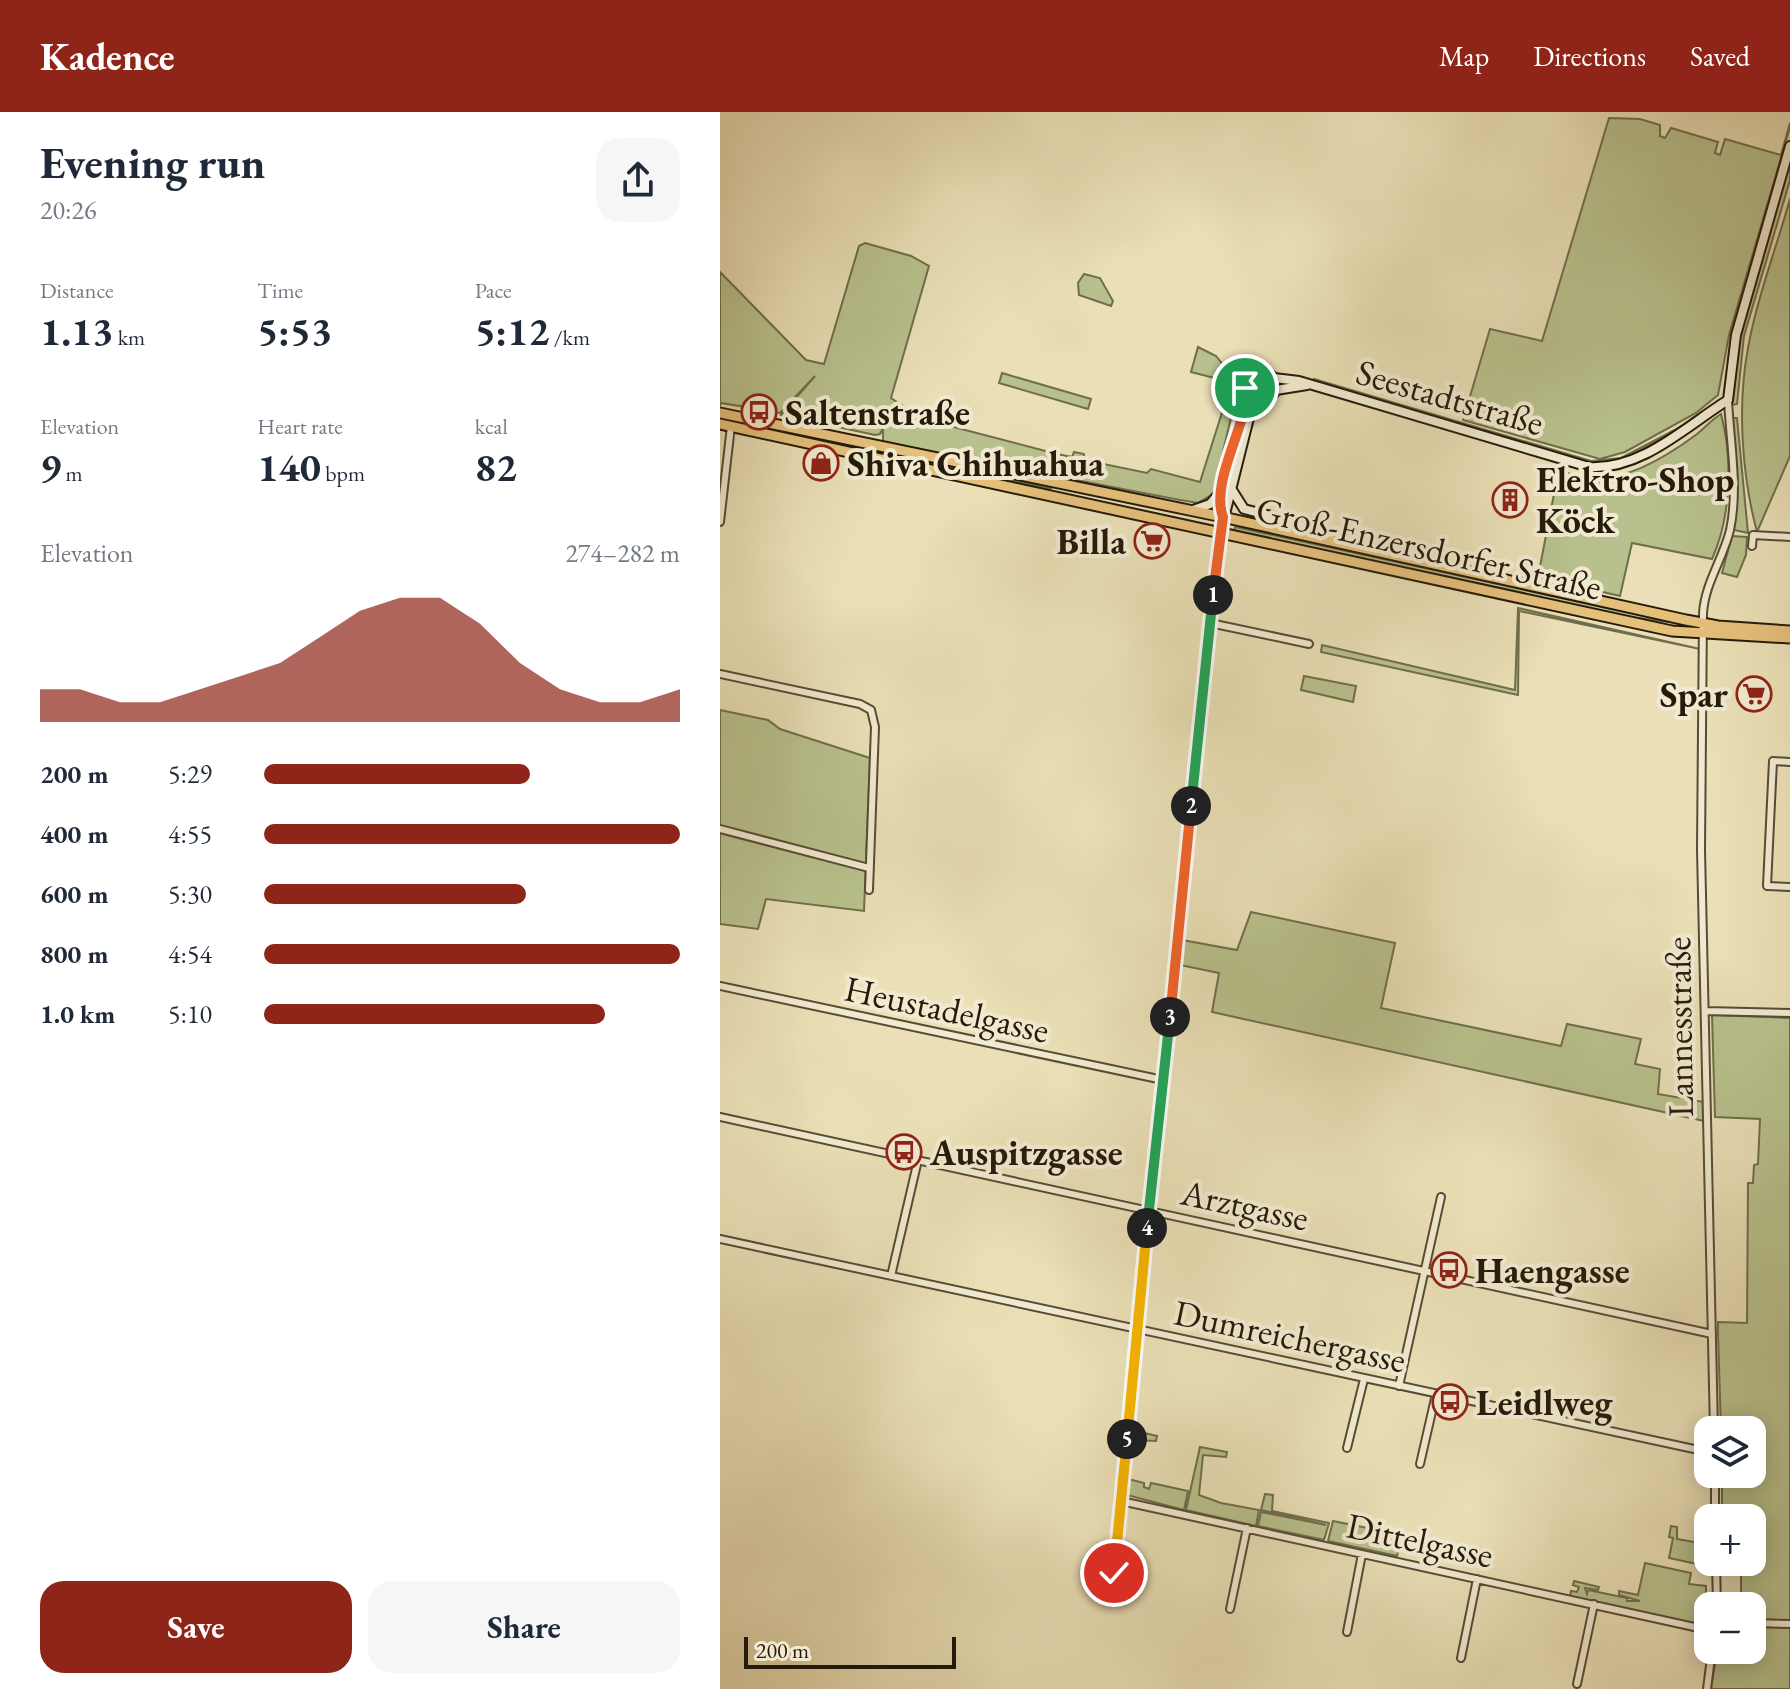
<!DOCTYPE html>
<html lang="en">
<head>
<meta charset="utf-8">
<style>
	:root { --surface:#fff; --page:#f6f6f7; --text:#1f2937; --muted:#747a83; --accent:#8f2418 }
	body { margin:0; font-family:"EB Garamond",serif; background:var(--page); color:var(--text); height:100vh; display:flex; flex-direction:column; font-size:30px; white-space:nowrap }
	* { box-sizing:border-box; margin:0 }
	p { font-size:26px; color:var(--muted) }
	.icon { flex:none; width:44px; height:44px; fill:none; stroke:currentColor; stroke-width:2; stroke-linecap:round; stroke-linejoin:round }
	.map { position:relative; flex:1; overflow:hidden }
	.drawer { display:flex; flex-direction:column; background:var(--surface); width:720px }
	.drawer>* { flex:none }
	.fabs { position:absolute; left:974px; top:1304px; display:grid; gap:16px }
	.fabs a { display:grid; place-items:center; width:72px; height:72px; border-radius:16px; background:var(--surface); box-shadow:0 4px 20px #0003; font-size:40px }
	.scale { position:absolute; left:24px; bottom:20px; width:212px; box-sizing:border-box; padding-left:8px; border:4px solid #261b0b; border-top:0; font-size:22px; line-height:28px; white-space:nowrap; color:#261b0b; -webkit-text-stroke:6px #f1ead0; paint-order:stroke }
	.pin { position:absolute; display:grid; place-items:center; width:68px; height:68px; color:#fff; margin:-34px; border:4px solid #fff; border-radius:50%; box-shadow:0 2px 8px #0007 }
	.km { position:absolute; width:40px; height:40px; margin:-20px; border-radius:50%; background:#222; color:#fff; font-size:22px; line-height:40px; text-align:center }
	.round { display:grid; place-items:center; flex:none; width:84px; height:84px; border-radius:24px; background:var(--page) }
	.overview { display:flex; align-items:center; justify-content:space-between; height:136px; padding:0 40px }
	h1 { font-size:44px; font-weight:700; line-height:60px }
	.figures { display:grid; grid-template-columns:repeat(3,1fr); gap:12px; height:136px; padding:8px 40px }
	.figures div { display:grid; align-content:center }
	.figures b { font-size:40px; font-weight:700 }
	.figures small { font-size:22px; font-weight:400 }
	.figures p { font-size:22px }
	.chart { height:224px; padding:16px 40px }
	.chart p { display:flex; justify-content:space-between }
	.chart svg { width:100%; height:144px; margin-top:8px; fill:var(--accent); opacity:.7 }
	.button { display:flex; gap:16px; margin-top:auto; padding:16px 40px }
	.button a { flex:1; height:92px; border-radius:24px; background:var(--accent); color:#fff; font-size:32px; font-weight:700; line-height:92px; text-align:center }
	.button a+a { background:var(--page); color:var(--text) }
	ul { padding:0 40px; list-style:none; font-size:26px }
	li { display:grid; grid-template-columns:128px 96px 1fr; align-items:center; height:60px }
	li i { height:20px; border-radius:10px; background:var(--accent) }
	header { display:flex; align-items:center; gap:48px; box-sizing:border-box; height:112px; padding:0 40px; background:var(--accent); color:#fff }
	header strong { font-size:38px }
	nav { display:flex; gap:44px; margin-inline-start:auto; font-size:28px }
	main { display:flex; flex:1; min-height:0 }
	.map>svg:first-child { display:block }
	.green { fill:#b8c18d; stroke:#6f6e4c; stroke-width:2 }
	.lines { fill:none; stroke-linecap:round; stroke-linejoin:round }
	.street-casing { stroke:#574c36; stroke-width:10 }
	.secondary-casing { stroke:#261b0b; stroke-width:12 }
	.primary-casing { stroke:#261b0b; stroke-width:13 }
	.street { stroke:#f1ead0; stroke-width:6 }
	.secondary { stroke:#f1ead0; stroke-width:8 }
	.primary { stroke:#e5c07b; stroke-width:9 }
	.split-1-casing { stroke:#fff; stroke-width:16 }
	.split-2-casing { stroke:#fff; stroke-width:16 }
	.split-3-casing { stroke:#fff; stroke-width:16 }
	.split-4-casing { stroke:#fff; stroke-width:16 }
	.split-5-casing { stroke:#fff; stroke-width:16 }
	.split-6-casing { stroke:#fff; stroke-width:16 }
	.split-1 { stroke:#f0652b; stroke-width:10 }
	.split-2 { stroke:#22a559; stroke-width:10 }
	.split-3 { stroke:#f0652b; stroke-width:10 }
	.split-4 { stroke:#22a559; stroke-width:10 }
	.split-5 { stroke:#f5b400; stroke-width:10 }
	.split-6 { stroke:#f5b400; stroke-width:10 }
	.labels { text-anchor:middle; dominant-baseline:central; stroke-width:8; stroke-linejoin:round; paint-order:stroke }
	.street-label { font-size:36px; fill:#261b0b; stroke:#f1ead0 }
	.poi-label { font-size:36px; font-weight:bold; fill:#261b0b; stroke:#f1ead0; text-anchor:start }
</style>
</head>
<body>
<header>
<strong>Kadence</strong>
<nav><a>Map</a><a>Directions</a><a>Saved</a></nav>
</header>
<main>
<section class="drawer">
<div class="overview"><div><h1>Evening run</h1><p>20:26</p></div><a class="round"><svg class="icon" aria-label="share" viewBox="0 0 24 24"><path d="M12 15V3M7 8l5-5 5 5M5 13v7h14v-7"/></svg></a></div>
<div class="figures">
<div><p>Distance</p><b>1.13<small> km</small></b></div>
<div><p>Time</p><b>5:53</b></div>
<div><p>Pace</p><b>5:12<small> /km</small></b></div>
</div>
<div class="figures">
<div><p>Elevation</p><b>9<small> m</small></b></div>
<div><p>Heart rate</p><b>140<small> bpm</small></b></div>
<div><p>kcal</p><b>82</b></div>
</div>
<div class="chart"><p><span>Elevation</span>274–282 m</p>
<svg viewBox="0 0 160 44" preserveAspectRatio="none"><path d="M0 44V34L10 34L20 38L30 38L40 34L50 30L60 26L70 18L80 10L90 6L100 6L110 14L120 26L130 34L140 38L150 38L160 34V44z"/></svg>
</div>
<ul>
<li><b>200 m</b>5:29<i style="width:64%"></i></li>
<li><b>400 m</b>4:55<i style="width:100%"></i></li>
<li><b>600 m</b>5:30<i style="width:63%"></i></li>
<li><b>800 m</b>4:54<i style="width:100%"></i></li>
<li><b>1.0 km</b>5:10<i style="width:82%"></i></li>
</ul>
<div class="button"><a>Save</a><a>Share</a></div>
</section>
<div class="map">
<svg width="1070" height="1577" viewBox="0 0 1070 1577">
	<rect width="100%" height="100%" fill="#eadfb6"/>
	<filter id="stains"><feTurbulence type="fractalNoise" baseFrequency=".0025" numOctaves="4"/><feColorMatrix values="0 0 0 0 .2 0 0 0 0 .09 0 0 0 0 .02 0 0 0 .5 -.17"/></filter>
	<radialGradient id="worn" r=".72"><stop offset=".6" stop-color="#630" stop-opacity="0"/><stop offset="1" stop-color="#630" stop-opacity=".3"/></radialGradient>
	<path class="green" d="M889 6 920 7 940 13V24L945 26 951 16 998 30 995 41 1000 43 1005 27 1061 43 1070 11V15L1009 223 998 283 976 301 905 340 880 347 743 308 770 217 822 229Z
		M1070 48V68L1024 224 1017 292 1012 293 1019 225Z
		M1070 87V344L1037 420C1022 364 1017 294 1028 236 1037 186 1056 137 1070 87Z
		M145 131 191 144 209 154 171 286 203 307 337 342 352 345 354 340 364 342V348L427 361 431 357 480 370 505 291 501 267 508 262 514 293 493 382 478 391 460 388 163 331V316L160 322 155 323 61 303 95 264 60 301 1 291 0 294V160L86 248 104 252 139 134Z
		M364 162 380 166 393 189 391 194 359 183 358 171Z
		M478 235 496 244 508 259 498 267 471 260Z
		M282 261 371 287 368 297 279 271Z
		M594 267 871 349 901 346 970 310 899 349 873 352 593 270Z
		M1001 302C1013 347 1011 405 992 447L912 431 900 484 818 465 839 356C883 385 941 349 977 322 985 316 992 307 1001 302Z
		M1012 306H1017L1028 421 1014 418 1017 378Z
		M59 319 87 322 332 377 303 373Z
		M515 415 962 512 897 503 514 419Z
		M1012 424 1027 425 1026 443 1017 465 1002 461Z
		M798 496 980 537 799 499 798 583 601 540 602 533 795 578Z
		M584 564 636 574 633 590 581 578Z
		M0 598 48 608 60 617 150 646 144 799 46 787 38 817 0 812Z
		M531 800 675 831 661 896 841 934 847 912 921 927 915 952 940 957 938 982 984 990V1009L492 900 499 861 460 853 462 828 517 838Z
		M992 903 1070 906V1577H991L997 1538H1032V1529H1041L1043 1506 1032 1505V1494H1021V1450H1032V1406H1002V1362H1032V1318H1001L998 1221V1210L1027 1211 1028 1071H1033L1034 1053 1038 1052 1040 1007 995 1005Z
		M412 1318 437 1324 436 1329 413 1328 408 1367 424 1371V1375L429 1377 431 1371 468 1379 464 1398 407 1383 406 1375Z
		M480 1335 507 1340 506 1345 483 1343 479 1383 501 1391 539 1398 536 1414 466 1398Z
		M545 1382 553 1383 552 1399 609 1411 604 1428 538 1414 541 1400 606 1413 541 1398Z
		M613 1409 682 1423 677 1444 608 1429Z
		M951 1414 957 1415V1427L985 1432 986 1454 949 1446 953 1426 949 1425Z
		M925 1451 971 1461 969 1472 986 1474V1508L979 1513 850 1485 851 1479 857 1480 859 1475 853 1473 854 1469 879 1475 878 1478 865 1476 867 1482 868 1478 907 1486V1489H920L899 1483V1479L918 1483Z"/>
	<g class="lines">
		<defs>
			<path id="street" d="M0 410 11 314
				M1032 434 1033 423 1070 425
				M490 511 589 532
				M0 562 140 592 151 598 155 615 149 778
				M1070 650 1053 649 1047 774 1070 775
				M0 717 149 756
				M0 874 443 968
				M985 899 1070 901
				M0 1005 992 1222
				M0 1127 988 1340
				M171 1164 198 1048
				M679 1274 721 1085
				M994 1318 981 738 983 501C985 471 1003 447 1010 418 1019 376 1010 330 1008 288
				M627 1336 644 1267
				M700 1352 716 1282
				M995 1362V1406
				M401 1389 988 1518
				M996 1450 997 1494
				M394 1461 501 419
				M510 1497 527 1416
				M1032 1511 1070 1512
				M627 1520 642 1442
				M741 1546 757 1467
				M857 1572 874 1492
				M987 1577 992 1538"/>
			<path id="secondary" d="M554 266 579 269 869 355C922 358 966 314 1008 288L1016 223 1070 34
				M556 278 587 273
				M512 378 524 397 570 409 610 426
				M473 398 490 392 500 380
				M501 418 530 302 555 280V267L546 259 532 261 526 268C525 276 528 285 526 293 518 324 491 373 503 405"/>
			<path id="primary" d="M0 301 498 404 966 508 998 514 1070 519
				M0 312 952 519 1070 526"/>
		</defs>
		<use href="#street" class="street-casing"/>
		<use href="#secondary" class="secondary-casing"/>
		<use href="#primary" class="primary-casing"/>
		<use href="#street" class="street"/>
		<use href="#secondary" class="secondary"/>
		<use href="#primary" class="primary"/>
	</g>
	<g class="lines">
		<defs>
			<path id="split-1" d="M493 483 503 405C489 368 532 306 525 276"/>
			<path id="split-2" d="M471 694 493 483"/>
			<path id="split-3" d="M450 905 471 694"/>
			<path id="split-4" d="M427 1116 450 905"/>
			<path id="split-5" d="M407 1327 427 1116"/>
			<path id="split-6" d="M394 1461 407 1327"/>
		</defs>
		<use href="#split-1" class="split-1-casing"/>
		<use href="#split-2" class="split-2-casing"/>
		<use href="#split-3" class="split-3-casing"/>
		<use href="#split-4" class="split-4-casing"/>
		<use href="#split-5" class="split-5-casing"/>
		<use href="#split-6" class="split-6-casing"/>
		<use href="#split-1" class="split-1"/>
		<use href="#split-2" class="split-2"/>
		<use href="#split-3" class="split-3"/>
		<use href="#split-4" class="split-4"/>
		<use href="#split-5" class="split-5"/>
		<use href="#split-6" class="split-6"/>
	</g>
	<defs>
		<symbol id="bus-ring" viewBox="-11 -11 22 22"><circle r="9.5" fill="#f1ead0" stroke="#8f2418" stroke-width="1.5"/><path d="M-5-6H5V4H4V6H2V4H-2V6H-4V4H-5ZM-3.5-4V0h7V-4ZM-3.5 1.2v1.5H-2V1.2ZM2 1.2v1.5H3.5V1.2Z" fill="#8f2418"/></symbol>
		<symbol id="shop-ring" viewBox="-11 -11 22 22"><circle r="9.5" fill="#f1ead0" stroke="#8f2418" stroke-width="1.5"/><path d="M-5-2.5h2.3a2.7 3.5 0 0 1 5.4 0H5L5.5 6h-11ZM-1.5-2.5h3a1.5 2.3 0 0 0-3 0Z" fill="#8f2418"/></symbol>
		<symbol id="building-ring" viewBox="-11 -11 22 22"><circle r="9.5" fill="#f1ead0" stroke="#8f2418" stroke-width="1.5"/><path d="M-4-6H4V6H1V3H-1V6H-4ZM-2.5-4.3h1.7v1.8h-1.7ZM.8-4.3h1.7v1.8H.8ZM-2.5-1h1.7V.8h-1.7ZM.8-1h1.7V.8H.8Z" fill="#8f2418"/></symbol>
		<symbol id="supermarket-ring" viewBox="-11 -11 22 22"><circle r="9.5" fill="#f1ead0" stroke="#8f2418" stroke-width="1.5"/><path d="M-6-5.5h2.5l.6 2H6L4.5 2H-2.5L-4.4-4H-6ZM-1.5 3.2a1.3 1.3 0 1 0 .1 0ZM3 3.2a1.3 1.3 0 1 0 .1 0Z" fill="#8f2418"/></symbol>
	</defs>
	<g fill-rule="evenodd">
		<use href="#bus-ring" x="19" y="280" width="40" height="40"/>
		<use href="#shop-ring" x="81" y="331" width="40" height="40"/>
		<use href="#building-ring" x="770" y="368" width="40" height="40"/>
		<use href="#supermarket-ring" x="412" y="409" width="40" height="40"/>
		<use href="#supermarket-ring" x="1014" y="562" width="40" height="40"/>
		<use href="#bus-ring" x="164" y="1020" width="40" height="40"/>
		<use href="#bus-ring" x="709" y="1138" width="40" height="40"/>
		<use href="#bus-ring" x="710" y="1270" width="40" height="40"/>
	</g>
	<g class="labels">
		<g class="street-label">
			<text transform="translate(730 285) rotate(16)">Seestadtstraße</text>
			<text transform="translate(709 436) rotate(13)">Groß-Enzersdorfer Straße</text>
			<text transform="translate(227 897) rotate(12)">Heustadelgasse</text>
			<text transform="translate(959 915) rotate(-91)">Lannesstraße</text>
			<text transform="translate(525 1093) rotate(12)">Arztgasse</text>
			<text transform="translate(570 1224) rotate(12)">Dumreichergasse</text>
			<text transform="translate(700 1428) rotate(12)">Dittelgasse</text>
		</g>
		<g class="poi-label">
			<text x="65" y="300">Saltenstraße</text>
			<text x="127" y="351">Shiva Chihuahua</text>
			<text x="816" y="367">Elektro-Shop<tspan x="816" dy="41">Köck</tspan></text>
			<text x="406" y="429" text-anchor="end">Billa</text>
			<text x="1008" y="582" text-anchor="end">Spar</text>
			<text x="210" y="1040">Auspitzgasse</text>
			<text x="755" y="1158">Haengasse</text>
			<text x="756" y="1290">Leidlweg</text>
		</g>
	</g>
	<rect width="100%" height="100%" filter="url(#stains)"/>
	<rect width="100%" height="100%" fill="url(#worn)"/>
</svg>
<div class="fabs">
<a><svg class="icon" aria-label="layers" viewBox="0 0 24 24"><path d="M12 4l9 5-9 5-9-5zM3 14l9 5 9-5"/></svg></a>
<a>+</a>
<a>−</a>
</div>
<div class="scale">200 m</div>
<div class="pin" style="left:525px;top:276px;background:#1e9e55"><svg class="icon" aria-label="arrive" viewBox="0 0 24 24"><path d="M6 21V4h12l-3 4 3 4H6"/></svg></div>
<div class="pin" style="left:394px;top:1461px;background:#d93025"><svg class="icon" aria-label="check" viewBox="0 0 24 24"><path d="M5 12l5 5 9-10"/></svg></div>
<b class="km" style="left:493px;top:483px">1</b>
<b class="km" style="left:471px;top:694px">2</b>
<b class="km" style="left:450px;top:905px">3</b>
<b class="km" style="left:427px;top:1116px">4</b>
<b class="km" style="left:407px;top:1327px">5</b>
</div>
</main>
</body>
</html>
